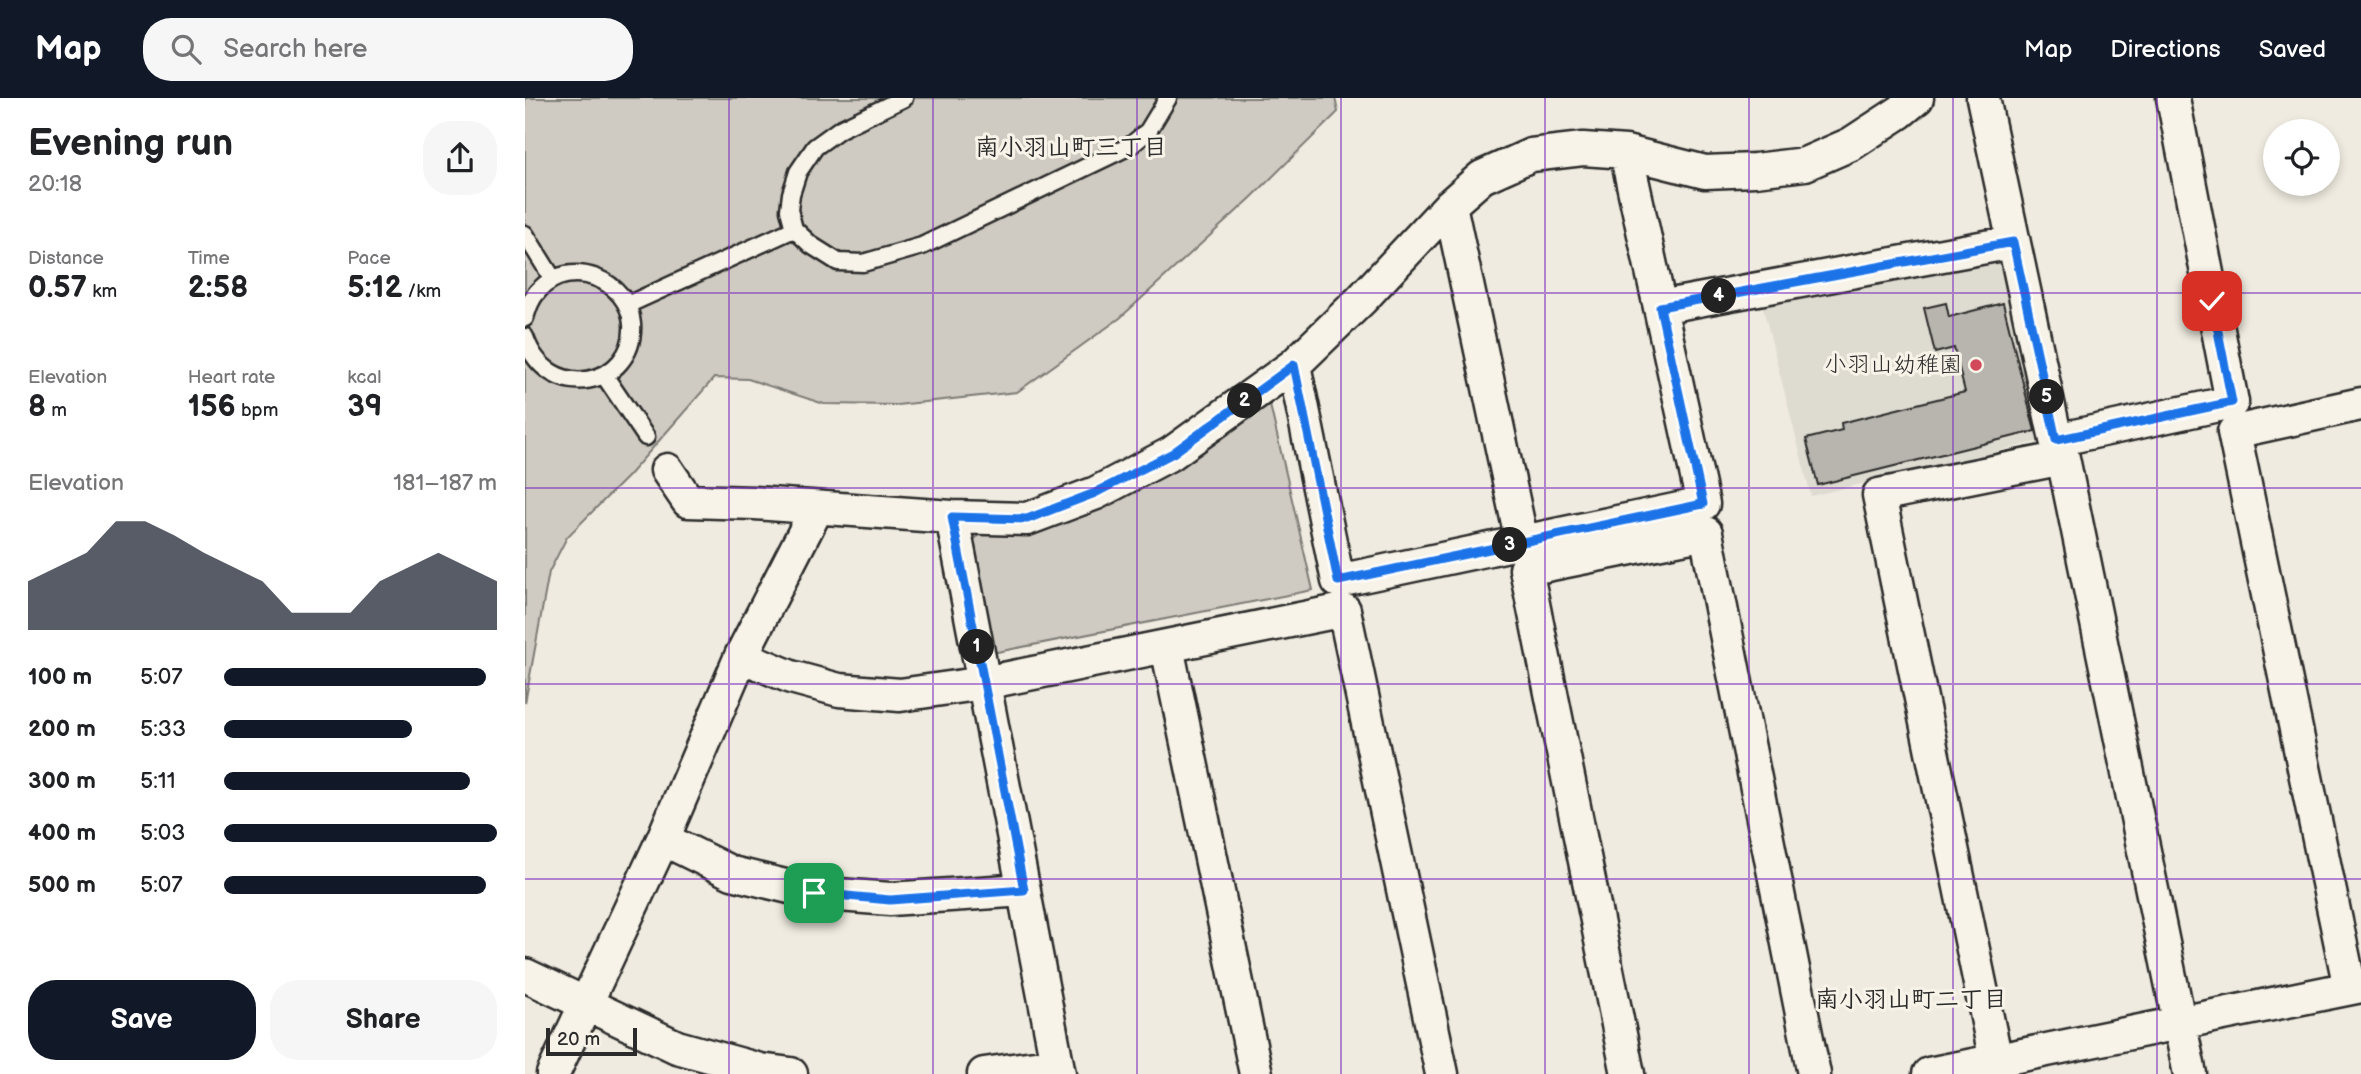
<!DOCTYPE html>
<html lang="en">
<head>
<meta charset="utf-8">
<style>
	:root { --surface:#fff; --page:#f6f6f6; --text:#202124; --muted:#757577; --accent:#111827 }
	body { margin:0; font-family:"Balsamiq Sans","Klee One",sans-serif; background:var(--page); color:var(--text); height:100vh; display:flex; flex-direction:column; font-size:26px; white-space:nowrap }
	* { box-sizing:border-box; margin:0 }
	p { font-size:23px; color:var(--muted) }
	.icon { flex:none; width:38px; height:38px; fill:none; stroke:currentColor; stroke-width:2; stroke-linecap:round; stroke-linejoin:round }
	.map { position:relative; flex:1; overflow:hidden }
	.panel { display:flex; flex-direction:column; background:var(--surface); width:525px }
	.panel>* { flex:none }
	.tools { position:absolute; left:1738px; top:21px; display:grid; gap:14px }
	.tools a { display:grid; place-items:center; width:77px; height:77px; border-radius:50%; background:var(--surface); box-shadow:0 4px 10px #0003; font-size:35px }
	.scale { position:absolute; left:21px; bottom:18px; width:91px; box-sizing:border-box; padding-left:7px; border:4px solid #2b2b2b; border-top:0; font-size:19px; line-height:24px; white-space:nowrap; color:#2b2b2b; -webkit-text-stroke:5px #f7f3e8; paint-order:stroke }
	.pin { position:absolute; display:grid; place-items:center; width:60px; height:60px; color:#fff; margin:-30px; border-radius:14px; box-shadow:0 4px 10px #0006 }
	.km { position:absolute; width:35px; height:35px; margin:-18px; border-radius:50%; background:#222; color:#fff; font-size:19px; line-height:35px; text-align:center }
	.round { display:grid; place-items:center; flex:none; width:74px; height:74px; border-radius:28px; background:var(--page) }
	.headline { display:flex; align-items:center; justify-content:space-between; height:119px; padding:0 28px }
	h1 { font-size:38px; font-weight:600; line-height:52px }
	.metrics { display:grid; grid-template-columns:repeat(3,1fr); gap:10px; height:119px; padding:7px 28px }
	.metrics div { display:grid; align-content:center }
	.metrics b { font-size:30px; font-weight:600 }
	.metrics small { font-size:19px; font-weight:400 }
	.metrics p { font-size:19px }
	.chart { height:196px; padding:14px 28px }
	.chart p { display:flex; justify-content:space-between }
	.chart svg { width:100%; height:126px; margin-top:7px; fill:var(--accent); opacity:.7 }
	.button { display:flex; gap:14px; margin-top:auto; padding:14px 28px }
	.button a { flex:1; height:80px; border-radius:28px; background:var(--accent); color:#fff; font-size:28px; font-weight:600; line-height:80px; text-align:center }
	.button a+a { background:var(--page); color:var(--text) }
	ul { padding:0 28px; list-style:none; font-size:23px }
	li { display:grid; grid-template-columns:112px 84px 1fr; align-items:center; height:52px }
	li i { height:18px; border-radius:9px; background:var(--accent) }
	header { display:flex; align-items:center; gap:42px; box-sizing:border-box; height:98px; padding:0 35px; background:var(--accent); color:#fff }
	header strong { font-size:33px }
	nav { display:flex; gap:38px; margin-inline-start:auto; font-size:24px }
	.search { width:490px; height:63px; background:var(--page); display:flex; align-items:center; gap:18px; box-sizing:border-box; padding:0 24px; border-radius:28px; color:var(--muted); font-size:26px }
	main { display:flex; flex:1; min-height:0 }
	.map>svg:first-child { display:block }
	.built { fill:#dedbd1 }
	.green { fill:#cfcbc2; stroke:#7d7b76; stroke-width:2 }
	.building { fill:#b8b5ae; stroke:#2b2b2b; stroke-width:2 }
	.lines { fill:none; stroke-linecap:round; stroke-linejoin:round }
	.service-casing { stroke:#2b2b2b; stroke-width:21 }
	.minor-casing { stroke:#2b2b2b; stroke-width:37 }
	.service { stroke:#f7f3e8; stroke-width:16 }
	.minor { stroke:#f7f3e8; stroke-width:32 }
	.route-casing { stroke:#fff; stroke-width:14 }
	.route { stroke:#1a73e8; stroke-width:9 }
	.grid { fill:none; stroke:#7b2cbf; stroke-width:2; stroke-opacity:0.55 }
	.poi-dot { fill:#d1495b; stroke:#f7f3e8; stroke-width:2.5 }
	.labels { text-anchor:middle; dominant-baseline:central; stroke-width:6; stroke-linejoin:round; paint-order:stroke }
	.poi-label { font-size:23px; fill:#2b2b2b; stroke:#f7f3e8; text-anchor:end }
	.neighbourhood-label { font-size:24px; font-weight:bold; fill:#2b2b2b; stroke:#f7f3e8 }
</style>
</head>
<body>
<header>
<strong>Map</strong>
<div class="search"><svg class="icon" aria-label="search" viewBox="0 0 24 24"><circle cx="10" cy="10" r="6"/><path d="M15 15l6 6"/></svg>Search here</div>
<nav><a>Map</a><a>Directions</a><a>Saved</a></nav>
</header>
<main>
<section class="panel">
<div class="headline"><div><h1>Evening run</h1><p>20:18</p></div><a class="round"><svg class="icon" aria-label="share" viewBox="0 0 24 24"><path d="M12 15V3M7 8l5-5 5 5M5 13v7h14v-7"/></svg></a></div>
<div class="metrics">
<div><p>Distance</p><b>0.57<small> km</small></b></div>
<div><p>Time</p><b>2:58</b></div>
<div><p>Pace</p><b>5:12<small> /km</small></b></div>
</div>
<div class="metrics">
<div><p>Elevation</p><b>8<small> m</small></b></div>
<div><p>Heart rate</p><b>156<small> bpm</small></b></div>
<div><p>kcal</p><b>39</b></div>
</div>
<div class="chart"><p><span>Elevation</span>181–187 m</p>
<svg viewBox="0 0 160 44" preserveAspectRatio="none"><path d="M0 44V27L10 22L20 17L30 6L40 6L50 11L60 17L70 22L80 27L90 38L100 38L110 38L120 27L130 22L140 17L150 22L160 27V44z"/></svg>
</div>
<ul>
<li><b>100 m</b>5:07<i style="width:96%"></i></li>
<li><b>200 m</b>5:33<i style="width:69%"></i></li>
<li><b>300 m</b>5:11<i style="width:90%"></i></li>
<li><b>400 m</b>5:03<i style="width:100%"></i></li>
<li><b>500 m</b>5:07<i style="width:96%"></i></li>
</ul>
<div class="button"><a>Save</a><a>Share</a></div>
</section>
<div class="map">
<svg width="1836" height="976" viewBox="0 0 1836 976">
	<rect width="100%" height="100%" fill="#efebe0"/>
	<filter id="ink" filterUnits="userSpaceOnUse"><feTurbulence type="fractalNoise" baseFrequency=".0143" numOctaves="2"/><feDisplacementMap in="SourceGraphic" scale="14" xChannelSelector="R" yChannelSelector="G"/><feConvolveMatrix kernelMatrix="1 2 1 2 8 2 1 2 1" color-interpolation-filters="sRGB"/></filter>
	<g filter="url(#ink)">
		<path class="built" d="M1477 158 1519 342 1286 398 1236 202Z"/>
		<path class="green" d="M0 0H810L813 14 726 100 595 220 492 294 372 307 299 306 223 281 189 280 103 378 42 439 24 474 0 605Z
			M742 294 788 492 467 555 441 454 453 437 507 436Z"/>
		<path class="building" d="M1421 205 1424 219 1478 205 1510 333 1293 387 1281 341 1317 332 1316 325 1440 294 1429 250 1410 255 1399 210Z"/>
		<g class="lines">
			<defs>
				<path id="service" d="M379 0 315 31 290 49 273 74 266 96 264 112 269 131 286 147 313 164 338 165 397 148 605 48 623 33 643 0
					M0 136 28 181
					M102 207 269 131
					M0 220C3 210 6 200 14 192 45 158 104 182 107 226 111 288 23 308 0 239
					M79 277 121 339"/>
				<path id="minor" d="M1458 0 1531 342 1707 304 1648 0
					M925 107 997 444
					M1135 209 1488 144
					M769 267 813 483 1178 406 1101 54
					M142 372 163 403 230 405 427 419 502 421 571 395 647 355 769 267 836 202 925 107 957 79 1006 57 1058 51 1101 54 1180 74 1230 72 1280 66 1326 46 1375 14 1392 0
					M427 419 534 976
					M642 549 731 976
					M216 558 266 579 314 592 375 597 459 585 819 512 917 976
					M138 741 207 775 289 795 365 801 499 792
					M0 877 152 949 235 972 266 976
					M1825 890 1709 334 1836 306
					M1471 963 1354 397 1538 360 1665 976
					M28 976 138 741 216 558 292 410
					M459 976 532 966
					M1103 976 1001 471 1181 435 1289 976
					M1404 976 1836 888"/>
			</defs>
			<use href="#service" class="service-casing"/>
			<use href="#minor" class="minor-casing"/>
			<use href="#service" class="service"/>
			<use href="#minor" class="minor"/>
		</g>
	</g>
	<g class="lines" filter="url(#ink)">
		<defs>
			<path id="route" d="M289 795 365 802 499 792 427 419 502 421 570 395 648 355 769 267 813 483 1178 406 1135 209 1488 144 1531 342 1707 304 1687 203"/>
		</defs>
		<use href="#route" class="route-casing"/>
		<use href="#route" class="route"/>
	</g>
	<path class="grid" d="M204 0V976M408 0V976M612 0V976M816 0V976M1020 0V976M1224 0V976M1428 0V976M1632 0V976M0 195H1836M0 390H1836M0 586H1836M0 781H1836"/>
	<circle class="poi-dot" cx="1451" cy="267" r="7"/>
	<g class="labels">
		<g class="poi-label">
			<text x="1437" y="267">小羽山幼稚園</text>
		</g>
		<g class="neighbourhood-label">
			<text x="546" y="49">南小羽山町三丁目</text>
			<text x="1386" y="901">南小羽山町二丁目</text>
		</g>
	</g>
</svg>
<div class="tools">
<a><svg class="icon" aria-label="locate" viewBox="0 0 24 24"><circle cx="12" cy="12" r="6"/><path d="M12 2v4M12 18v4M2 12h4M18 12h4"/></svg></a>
</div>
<div class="scale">20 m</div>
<div class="pin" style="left:289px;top:795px;background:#1e9e55"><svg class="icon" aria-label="arrive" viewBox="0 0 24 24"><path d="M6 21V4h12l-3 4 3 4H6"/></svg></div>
<div class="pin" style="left:1687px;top:203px;background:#d93025"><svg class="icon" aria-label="check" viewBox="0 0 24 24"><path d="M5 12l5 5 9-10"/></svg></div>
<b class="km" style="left:452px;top:549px">1</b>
<b class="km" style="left:720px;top:303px">2</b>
<b class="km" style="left:985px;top:447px">3</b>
<b class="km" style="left:1194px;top:198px">4</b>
<b class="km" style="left:1522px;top:299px">5</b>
</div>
</main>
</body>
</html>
